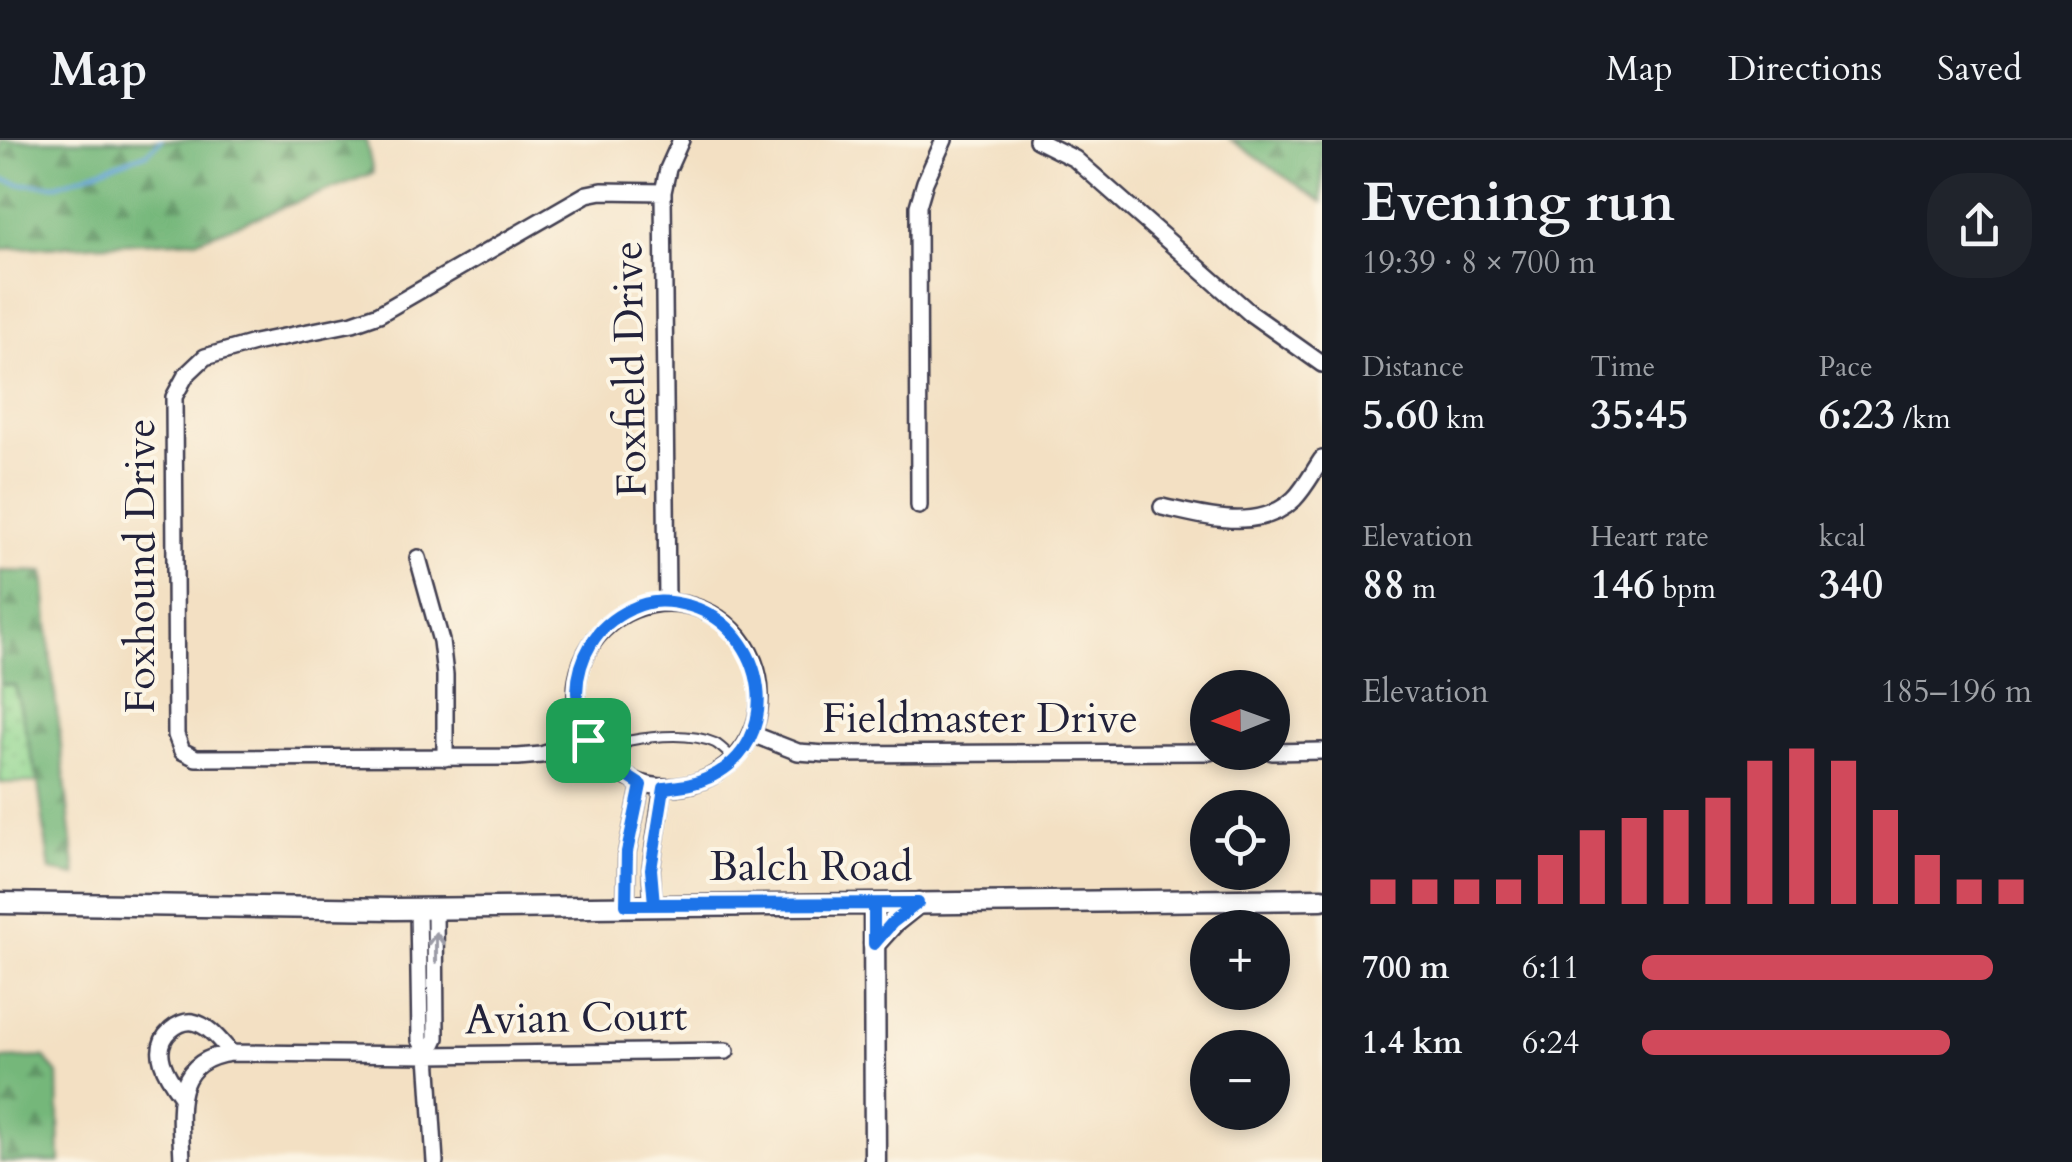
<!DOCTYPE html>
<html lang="en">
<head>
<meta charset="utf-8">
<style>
	:root { --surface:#171b24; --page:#20242c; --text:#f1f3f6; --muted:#9ea1a6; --line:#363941; --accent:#d1495b }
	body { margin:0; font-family:Cardo,serif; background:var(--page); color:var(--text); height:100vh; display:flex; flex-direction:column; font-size:38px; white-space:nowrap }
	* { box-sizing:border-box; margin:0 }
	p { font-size:32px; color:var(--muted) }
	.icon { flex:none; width:55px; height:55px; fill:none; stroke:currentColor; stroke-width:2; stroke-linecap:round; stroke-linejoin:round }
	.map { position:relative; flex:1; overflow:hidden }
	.sheet { display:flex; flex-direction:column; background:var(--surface); width:750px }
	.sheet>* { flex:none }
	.needle { width:65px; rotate:269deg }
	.fabs { position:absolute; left:1190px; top:530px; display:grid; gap:20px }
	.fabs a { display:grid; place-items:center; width:100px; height:100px; border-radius:50%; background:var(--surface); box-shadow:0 5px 15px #0003; font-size:50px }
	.pin { position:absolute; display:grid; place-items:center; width:85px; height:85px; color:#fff; margin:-42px; border-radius:20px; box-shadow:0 5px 15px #0006 }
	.round { display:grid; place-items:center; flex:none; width:105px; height:105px; border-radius:40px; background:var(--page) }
	.summary { display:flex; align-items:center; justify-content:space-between; height:170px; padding:0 40px }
	h1 { font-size:55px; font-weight:700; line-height:75px }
	.stats { display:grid; grid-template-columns:repeat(3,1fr); gap:15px; height:170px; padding:10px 40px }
	.stats div { display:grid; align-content:center }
	.stats b { font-size:42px; font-weight:700 }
	.stats small { font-size:28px; font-weight:400 }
	.stats p { font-size:28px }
	.chart { height:280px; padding:20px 40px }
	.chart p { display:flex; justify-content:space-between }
	.chart svg { width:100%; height:180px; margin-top:10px; stroke:var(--accent); stroke-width:6 }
	ul { padding:0 40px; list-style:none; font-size:32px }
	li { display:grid; grid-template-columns:160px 120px 1fr; align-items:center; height:75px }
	li i { height:25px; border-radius:12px; background:var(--accent) }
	header { display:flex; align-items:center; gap:60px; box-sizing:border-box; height:140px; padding:0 50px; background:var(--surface); border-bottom:2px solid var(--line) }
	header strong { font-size:48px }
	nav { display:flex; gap:55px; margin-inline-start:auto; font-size:35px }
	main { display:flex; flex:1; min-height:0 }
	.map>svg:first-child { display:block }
	.grass { fill:url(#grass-dots); stroke:#597c66; stroke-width:2.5 }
	.forest { fill:url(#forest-firs); stroke:#4b6c5a; stroke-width:2.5 }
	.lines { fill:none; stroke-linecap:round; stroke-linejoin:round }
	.stream { stroke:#63a4d7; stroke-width:4 }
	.lane-casing { stroke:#413e4f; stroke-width:12 }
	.street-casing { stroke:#413e4f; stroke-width:20 }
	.secondary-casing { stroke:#413e4f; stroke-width:25 }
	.lane { stroke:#fff; stroke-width:8 }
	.street { stroke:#fff; stroke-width:15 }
	.secondary { stroke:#fff; stroke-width:20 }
	.oneway { stroke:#9c9ca7 }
	.route-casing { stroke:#fff; stroke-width:20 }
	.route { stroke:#1a73e8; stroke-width:12 }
	.labels { text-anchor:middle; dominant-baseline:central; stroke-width:8; stroke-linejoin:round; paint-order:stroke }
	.street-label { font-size:42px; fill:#22223b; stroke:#fcf5e5 }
</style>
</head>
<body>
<header>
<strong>Map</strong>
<nav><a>Map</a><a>Directions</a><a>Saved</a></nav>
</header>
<main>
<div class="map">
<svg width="1322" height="1022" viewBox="0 0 1322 1022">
	<defs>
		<pattern id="grass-dots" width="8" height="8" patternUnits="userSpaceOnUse" patternTransform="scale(2.5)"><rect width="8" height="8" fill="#90d690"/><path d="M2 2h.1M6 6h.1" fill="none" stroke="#7cb77d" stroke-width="1.8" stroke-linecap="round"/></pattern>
		<pattern id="forest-firs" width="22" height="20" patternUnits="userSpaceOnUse" patternTransform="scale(2.5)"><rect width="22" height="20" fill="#74b77a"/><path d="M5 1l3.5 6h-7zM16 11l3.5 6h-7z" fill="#5f9465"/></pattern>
	</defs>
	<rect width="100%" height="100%" fill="#fcf5e5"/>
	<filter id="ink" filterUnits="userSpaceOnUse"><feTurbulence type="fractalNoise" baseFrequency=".01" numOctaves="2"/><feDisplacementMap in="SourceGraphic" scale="20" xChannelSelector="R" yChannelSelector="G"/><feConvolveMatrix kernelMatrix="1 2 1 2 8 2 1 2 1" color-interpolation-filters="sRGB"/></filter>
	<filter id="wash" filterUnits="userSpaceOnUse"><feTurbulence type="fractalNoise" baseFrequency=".0048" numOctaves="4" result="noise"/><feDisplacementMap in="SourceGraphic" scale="40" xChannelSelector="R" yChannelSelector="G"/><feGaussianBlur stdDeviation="2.25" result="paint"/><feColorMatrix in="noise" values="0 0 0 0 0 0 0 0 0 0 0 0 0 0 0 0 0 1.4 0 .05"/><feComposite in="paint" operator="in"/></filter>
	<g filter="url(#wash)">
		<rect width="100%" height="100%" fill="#f3e0c3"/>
		<path class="grass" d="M0 544 15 546 38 642 0 643Z"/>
		<path class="forest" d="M0 0H366L373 33 197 100 0 109Z
			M1231 0H1322V62Z
			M0 431 44 432 50 511 76 736 50 731 38 642 15 546 0 544Z
			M44 917 58 934 60 1022H0V919Z"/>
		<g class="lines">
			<path class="stream" d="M0 39 20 44 57 45 147 13 161 0"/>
		</g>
	</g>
	<g filter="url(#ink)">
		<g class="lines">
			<defs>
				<path id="lane" d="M614 628 627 601C654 596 689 592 715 603 722 607 728 614 734 619"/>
				<path id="street" d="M1037 0 1075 19 1250 173 1322 224
					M919 366 918 66 925 42 944 0
					M1162 367C1204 376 1259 393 1294 359 1305 348 1313 332 1322 319
					M418 418 441 501 445 535V618
					M667 460 663 52 668 29 681 0
					M576 555a92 92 0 1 1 184 0a92 92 0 1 1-184 0Z
					M752 594 798 612 826 614 1210 612
					M588 600 541 615 518 617 196 618 182 611 176 595 174 257 186 235 205 217 254 203 353 183 379 174 587 54 602 51 663 52
					M1272 612 1322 611
					M653 764 651 729 663 648
					M626 765 627 712 641 645
					M418 768 420 900 428 915 435 1022
					M428 915 436 898 435 768
					M181 955C167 936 149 910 171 890 177 885 185 881 193 882 209 885 221 902 231 913
					M182 1022C181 974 168 921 231 913L428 915 726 911"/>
				<path id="secondary" d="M0 763 394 769 1322 759
					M874 764 875 1022
					M874 804 893 783 918 763"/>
			</defs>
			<use href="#lane" class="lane-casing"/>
			<use href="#street" class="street-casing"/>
			<use href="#secondary" class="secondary-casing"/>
			<use href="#lane" class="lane"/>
			<use href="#street" class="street"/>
			<use href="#secondary" class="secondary"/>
		</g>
		<defs><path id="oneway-shaft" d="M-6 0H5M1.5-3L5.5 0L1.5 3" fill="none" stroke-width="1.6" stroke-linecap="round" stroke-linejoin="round" transform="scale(2.5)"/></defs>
		<use class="oneway" href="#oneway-shaft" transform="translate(436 807) rotate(-90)"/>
	</g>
	<g class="lines" filter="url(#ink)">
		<defs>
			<path id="route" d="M588 600 607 623 641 645 627 712 626 765 874 764V804L892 783 918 763 654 764 651 729 664 648C679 646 694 645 708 638 787 603 768 489 690 466 669 460 651 459 631 469 614 477 600 488 591 504 573 534 573 568 588 600"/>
		</defs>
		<use href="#route" class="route-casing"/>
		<use href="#route" class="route"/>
	</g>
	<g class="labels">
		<g class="street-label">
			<text transform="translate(630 229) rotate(-91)">Foxfield Drive</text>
			<text transform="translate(140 426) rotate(-90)">Foxhound Drive</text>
			<text x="980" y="578">Fieldmaster Drive</text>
			<text x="811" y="726">Balch Road</text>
			<text transform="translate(576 878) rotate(-1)">Avian Court</text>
		</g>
	</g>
</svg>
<div class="fabs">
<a><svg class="needle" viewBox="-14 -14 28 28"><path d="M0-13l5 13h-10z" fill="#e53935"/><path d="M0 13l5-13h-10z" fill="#9ea1a6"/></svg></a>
<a><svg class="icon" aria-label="locate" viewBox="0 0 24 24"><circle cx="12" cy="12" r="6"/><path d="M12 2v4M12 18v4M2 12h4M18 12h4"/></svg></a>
<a>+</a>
<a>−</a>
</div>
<div class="pin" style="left:588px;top:600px;background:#1e9e55"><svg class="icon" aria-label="arrive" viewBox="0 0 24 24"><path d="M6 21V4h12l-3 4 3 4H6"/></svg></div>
</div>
<section class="sheet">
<div class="summary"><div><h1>Evening run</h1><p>19:39 · 8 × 700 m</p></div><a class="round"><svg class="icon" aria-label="share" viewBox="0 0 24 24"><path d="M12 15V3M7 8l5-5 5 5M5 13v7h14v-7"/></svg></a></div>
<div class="stats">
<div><p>Distance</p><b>5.60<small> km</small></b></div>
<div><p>Time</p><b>35:45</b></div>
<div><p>Pace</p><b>6:23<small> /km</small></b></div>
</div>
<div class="stats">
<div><p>Elevation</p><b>88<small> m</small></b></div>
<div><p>Heart rate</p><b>146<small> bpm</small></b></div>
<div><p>kcal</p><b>340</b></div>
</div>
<div class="chart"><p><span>Elevation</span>185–196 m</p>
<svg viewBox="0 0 160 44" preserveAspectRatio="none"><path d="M5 44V38M15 44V38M25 44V38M35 44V38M45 44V32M55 44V26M65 44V23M75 44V21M85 44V18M95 44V9M105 44V6M115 44V9M125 44V21M135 44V32M145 44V38M155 44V38"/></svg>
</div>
<ul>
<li><b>700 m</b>6:11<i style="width:90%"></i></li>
<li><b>1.4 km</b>6:24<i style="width:79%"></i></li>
</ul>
</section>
</main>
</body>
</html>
